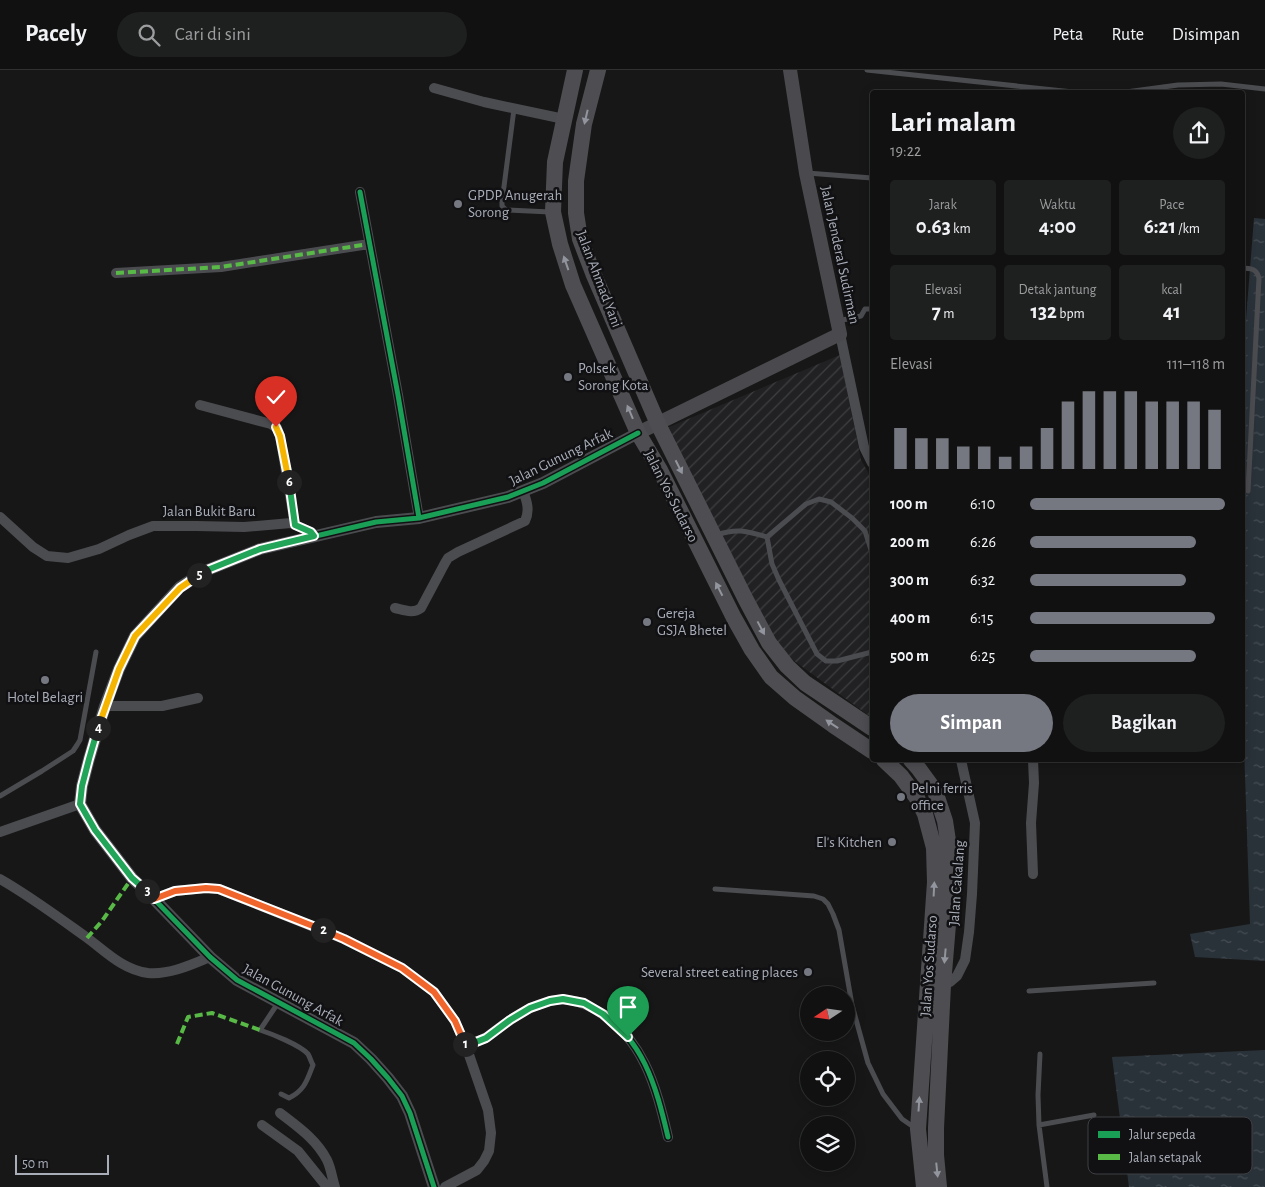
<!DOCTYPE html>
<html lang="id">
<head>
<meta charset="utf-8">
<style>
	:root { --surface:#111; --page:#1e1f1f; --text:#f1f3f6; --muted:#9c9d9f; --line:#303131; --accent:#757880 }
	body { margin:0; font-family:"Alegreya Sans",sans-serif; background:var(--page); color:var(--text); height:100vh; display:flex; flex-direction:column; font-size:19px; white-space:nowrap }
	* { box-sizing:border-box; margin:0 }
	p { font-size:16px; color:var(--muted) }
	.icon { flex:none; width:28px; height:28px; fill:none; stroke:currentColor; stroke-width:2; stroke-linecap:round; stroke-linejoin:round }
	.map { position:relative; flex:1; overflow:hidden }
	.drawer { position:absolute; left:870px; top:20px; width:375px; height:672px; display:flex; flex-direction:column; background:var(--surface); border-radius:5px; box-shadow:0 2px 12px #0003,0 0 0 1px var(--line) }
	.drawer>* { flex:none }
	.needle { width:32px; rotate:257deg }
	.fabs { position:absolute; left:800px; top:916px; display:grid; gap:10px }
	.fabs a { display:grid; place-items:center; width:55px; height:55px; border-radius:50%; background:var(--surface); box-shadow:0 2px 12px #0003,0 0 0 1px var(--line); font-size:25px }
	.scale { position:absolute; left:15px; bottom:12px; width:94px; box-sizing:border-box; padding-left:5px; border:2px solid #a8adb8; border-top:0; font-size:14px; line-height:18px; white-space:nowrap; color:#a8adb8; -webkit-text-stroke:4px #111113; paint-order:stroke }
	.pin { position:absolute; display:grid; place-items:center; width:42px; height:42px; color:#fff; margin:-51px -21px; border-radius:50% 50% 50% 0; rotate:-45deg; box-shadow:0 0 5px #0007 }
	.pin .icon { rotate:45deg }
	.km { position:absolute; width:25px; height:25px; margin:-12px; border-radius:50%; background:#222; color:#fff; font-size:14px; line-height:25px; text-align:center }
	.round { display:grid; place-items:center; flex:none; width:52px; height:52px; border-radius:26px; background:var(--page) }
	.head { display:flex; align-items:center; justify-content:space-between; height:85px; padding:0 20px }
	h1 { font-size:28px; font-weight:600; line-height:38px }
	.figures { display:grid; grid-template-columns:repeat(3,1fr); gap:8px; height:85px; padding:5px 20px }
	.figures div { display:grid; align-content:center; border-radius:5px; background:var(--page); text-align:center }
	.figures b { font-size:21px; font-weight:600 }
	.figures small { font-size:14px; font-weight:400 }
	.figures p { font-size:14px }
	.chart { height:140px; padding:10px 20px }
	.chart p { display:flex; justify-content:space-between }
	.chart svg { width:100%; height:90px; margin-top:5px; stroke:var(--accent); stroke-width:6 }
	.primary-button { display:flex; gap:10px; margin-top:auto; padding:10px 20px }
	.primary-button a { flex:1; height:58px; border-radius:30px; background:var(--accent); color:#fff; font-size:20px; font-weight:600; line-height:58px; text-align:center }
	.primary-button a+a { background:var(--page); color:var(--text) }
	ul { padding:0 20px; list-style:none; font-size:16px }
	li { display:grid; grid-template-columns:80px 60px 1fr; align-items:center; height:38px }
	li i { height:12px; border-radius:6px; background:var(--accent) }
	header { display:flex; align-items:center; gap:30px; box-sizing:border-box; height:70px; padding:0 25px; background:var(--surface); border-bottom:1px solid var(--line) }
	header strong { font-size:24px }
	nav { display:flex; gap:28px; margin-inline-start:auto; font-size:18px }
	.search { width:350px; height:45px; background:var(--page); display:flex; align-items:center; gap:12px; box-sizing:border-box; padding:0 18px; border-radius:28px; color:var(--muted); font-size:19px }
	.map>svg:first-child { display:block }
	.industrial { fill:url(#industrial-furrows) }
	.water { fill:url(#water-ripples) }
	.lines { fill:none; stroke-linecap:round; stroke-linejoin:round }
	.service { stroke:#4b4c50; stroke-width:5 }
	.minor { stroke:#4b4c50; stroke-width:10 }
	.tertiary { stroke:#4b4c50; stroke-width:12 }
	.secondary { stroke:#4a4a4e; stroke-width:14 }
	.trunk { stroke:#4e4e52; stroke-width:16 }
	.quiet { stroke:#58b947; stroke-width:4; stroke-dasharray:8 4; stroke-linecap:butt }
	.cycleway-casing { stroke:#111113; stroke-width:8 }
	.cycleway { stroke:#1a9f57; stroke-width:5 }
	.oneway { fill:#92959e }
	.split-1-casing { stroke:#fff; stroke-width:10 }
	.split-2-casing { stroke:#fff; stroke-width:10 }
	.split-3-casing { stroke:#fff; stroke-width:10 }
	.split-4-casing { stroke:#fff; stroke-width:10 }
	.split-5-casing { stroke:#fff; stroke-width:10 }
	.split-6-casing { stroke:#fff; stroke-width:10 }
	.split-7-casing { stroke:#fff; stroke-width:10 }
	.split-1 { stroke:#22a559; stroke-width:6 }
	.split-2 { stroke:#f0652b; stroke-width:6 }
	.split-3 { stroke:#f0652b; stroke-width:6 }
	.split-4 { stroke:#22a559; stroke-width:6 }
	.split-5 { stroke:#f5b400; stroke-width:6 }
	.split-6 { stroke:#22a559; stroke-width:6 }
	.split-7 { stroke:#f5b400; stroke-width:6 }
	.poi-dot { fill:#757880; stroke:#111113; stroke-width:2 }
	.labels { text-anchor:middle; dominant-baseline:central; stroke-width:5; stroke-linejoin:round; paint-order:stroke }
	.poi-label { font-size:15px; fill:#a8adb8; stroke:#111113; text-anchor:start }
	.street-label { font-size:15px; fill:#a8adb8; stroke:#111113 }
	.key { fill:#111113; stroke:#3e4045; stroke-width:1 }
	.key-label { font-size:14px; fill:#a8adb8 }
</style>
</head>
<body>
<header>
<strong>Pacely</strong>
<div class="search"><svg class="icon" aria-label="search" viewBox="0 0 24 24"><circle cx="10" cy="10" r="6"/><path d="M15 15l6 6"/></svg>Cari di sini</div>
<nav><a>Peta</a><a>Rute</a><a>Disimpan</a></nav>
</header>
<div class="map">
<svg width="1265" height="1117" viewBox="0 0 1265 1117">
	<defs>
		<pattern id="industrial-furrows" width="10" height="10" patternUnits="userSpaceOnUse" patternTransform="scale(1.25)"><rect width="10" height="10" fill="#212123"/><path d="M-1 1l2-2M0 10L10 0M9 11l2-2" fill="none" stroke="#3e3f41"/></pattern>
		<pattern id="water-ripples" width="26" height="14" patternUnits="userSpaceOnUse" patternTransform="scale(1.25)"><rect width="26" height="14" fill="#2a3239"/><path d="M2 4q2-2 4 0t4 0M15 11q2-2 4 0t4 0" fill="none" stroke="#464d54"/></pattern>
	</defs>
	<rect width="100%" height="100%" fill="#171717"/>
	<path class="industrial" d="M840 285 861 390 872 409V648L778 579 662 360Z"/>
	<path class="water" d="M1254 148 1265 149V891L1195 887 1190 864 1250 854 1243 645 1242 300Z
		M1265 980V1117H1129L1112 987Z"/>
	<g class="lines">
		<path class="service" d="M867 0 1073 22
			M1126 22 1178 15 1221 14 1265 19
			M514 39 502 132V136L506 140 550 142
			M807 103 872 108
			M1242 198C1252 199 1256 198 1259 208L1248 421 1242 419
			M838 251 861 246 865 239H872
			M716 465C738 458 746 461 767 467
			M767 467 772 494 779 510 817 584 826 591H837L872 582
			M767 467 806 434 819 429 831 432 852 448 865 461 872 483
			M0 726 42 701 73 681 77 675 80 670 96 582
			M715 819 814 826 823 829 828 834 833 844 839 860 852 935 868 993 883 1024 902 1049 915 1058
			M1029 921 1154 913
			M278 933 260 960C272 964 300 975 308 984 310 987 311 992 313 995 307 1010 305 1020 289 1028L281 1024
			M1040 984 1038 1025 1039 1055 1047 1117
			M1039 1055 1094 1045"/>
		<path class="minor" d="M434 18 484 32 564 49
			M360 122 398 325 419 448
			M116 203 221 197 369 174
			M840 264 864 377 872 393
			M200 335 271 354 277 358 280 366 295 455
			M0 447 33 477 47 486 68 488 99 479 129 465 153 456H196L244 457 291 453 311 462 315 466
			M395 538C404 540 413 544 421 538L445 493 448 488 458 482 525 451C530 441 527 431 523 421
			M105 636H162L198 628
			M1033 690 1034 713 1031 753 1033 804
			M0 762 80 734
			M0 809C30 826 58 847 86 867 105 881 123 900 148 903 169 905 191 895 210 887
			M154 829 175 821 206 818 219 819 344 869 402 898 434 922 455 951 466 976 488 1040 491 1063 489 1081 484 1091 477 1100 445 1117
			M939 915H943L950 912 957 906 965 890 969 862 972 824 975 753 961 690
			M466 976C473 973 481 970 487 967 494 962 501 956 509 951 521 942 535 935 550 931 565 927 580 931 594 939 643 966 656 1016 668 1067
			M280 1043C298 1057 316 1069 327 1090 331 1098 332 1108 335 1117
			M262 1055 298 1081 327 1117"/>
		<path class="tertiary" d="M434 1117 410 1043 402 1026 388 1008 371 989 354 973 237 910 210 887 154 829 132 808 112 782 95 760 80 734 82 716 89 689 105 636 119 599 135 566 180 517 205 501 260 479 376 452 419 448 508 427 543 413 638 363"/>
		<path class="secondary" d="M638 363 840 264 806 103 790 0"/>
		<path class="trunk" d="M575 0 555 92 553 142 560 174 573 215 638 363 660 400 734 548 752 580 771 607 795 628 833 655 872 681
			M598 0 584 54 576 111V143L580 169 593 203 658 354 746 530 769 573 787 596 805 613 872 658
			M884 690 901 706 917 728 925 744 934 778 935 812 918 1059 924 1117
			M911 690 919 699 935 721 945 751 950 784 949 842 943 915 936 1058V1085L939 1117"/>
		<path class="quiet" d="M116 203 221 197 369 174
			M87 868 102 851 132 808
			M177 974 188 947 212 943 260 960"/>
		<defs>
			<path id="cycleway" d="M360 122 398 325 419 448
				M466 976C473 973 481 970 487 967 494 962 501 956 509 951 521 942 535 935 550 931 565 927 580 931 594 939 643 966 656 1016 668 1067
				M434 1117 410 1043 402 1026 388 1008 371 989 354 973 237 910 210 887 154 829 132 808 112 782 95 760 80 734 82 716 89 689 105 636 119 599 135 566 180 517 205 501 260 479 376 452 419 448 508 427 543 413 638 363"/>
		</defs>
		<use href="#cycleway" class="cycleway-casing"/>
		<use href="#cycleway" class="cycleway"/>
	</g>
	<defs><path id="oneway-solid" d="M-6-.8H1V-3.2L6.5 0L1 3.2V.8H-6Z" transform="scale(1.25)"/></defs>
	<g class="oneway">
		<use href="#oneway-solid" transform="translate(586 47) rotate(103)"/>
		<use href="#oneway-solid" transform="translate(566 193) rotate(-109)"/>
		<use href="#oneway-solid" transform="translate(630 342) rotate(-113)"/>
		<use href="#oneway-solid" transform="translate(679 397) rotate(63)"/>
		<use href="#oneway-solid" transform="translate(719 519) rotate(-117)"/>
		<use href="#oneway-solid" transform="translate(761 558) rotate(62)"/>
		<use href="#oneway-solid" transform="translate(832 654) rotate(-146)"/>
		<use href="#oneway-solid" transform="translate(934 819) rotate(-87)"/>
		<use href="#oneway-solid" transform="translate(945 886) rotate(95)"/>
		<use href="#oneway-solid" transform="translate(919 1034) rotate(-86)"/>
		<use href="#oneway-solid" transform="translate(937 1100) rotate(84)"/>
	</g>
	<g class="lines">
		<defs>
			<path id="split-1" d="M465 974 466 976 486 968 510 950 530 938 550 931 563 929 584 933 603 944 628 967"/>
			<path id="split-2" d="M323 860 344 869 402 898 434 922 455 951 465 974"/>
			<path id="split-3" d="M147 821 154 829 175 821 206 818 219 819 323 860"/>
			<path id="split-4" d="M98 658 89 689 82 716 80 734 95 760 112 782 132 808 147 821"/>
			<path id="split-5" d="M98 658 119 599 135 566 180 518 199 505"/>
			<path id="split-6" d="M199 505 205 501 260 479 314 466 311 462 295 455 289 412"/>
			<path id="split-7" d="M276 357 280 366 289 412"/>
		</defs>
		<use href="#split-1" class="split-1-casing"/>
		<use href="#split-2" class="split-2-casing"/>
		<use href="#split-3" class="split-3-casing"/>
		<use href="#split-4" class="split-4-casing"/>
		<use href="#split-5" class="split-5-casing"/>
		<use href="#split-6" class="split-6-casing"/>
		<use href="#split-7" class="split-7-casing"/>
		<use href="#split-1" class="split-1"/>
		<use href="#split-2" class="split-2"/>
		<use href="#split-3" class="split-3"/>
		<use href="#split-4" class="split-4"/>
		<use href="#split-5" class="split-5"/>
		<use href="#split-6" class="split-6"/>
		<use href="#split-7" class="split-7"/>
	</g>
	<g class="poi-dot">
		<circle cx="458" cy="134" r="5"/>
		<circle cx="568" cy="307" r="5"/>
		<circle cx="647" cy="552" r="5"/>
		<circle cx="45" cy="610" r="5"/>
		<circle cx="901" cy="727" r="5"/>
		<circle cx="892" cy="772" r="5"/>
		<circle cx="808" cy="902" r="5"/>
	</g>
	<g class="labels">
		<g class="poi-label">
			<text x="468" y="125">GPDP Anugerah<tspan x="468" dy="17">Sorong</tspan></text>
			<text x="578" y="298">Polsek<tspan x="578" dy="17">Sorong Kota</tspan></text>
			<text x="657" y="543">Gereja<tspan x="657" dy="17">GSJA Bhetel</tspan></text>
			<text x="45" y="627" text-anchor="middle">Hotel Belagri</text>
			<text x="911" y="718">Pelni ferris<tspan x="911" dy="17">office</tspan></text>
			<text x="882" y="772" text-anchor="end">El's Kitchen</text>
			<text x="798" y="902" text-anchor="end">Several street eating places</text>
		</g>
		<g class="street-label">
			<text transform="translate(840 185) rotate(78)">Jalan Jenderal Sudirman</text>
			<text transform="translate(599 209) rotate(69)">Jalan Ahmad Yani</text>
			<text transform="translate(561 387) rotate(-26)">Jalan Gunung Arfak</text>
			<text transform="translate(671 426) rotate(63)">Jalan Yos Sudarso</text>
			<text x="209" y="441">Jalan Bukit Baru</text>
			<text transform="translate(957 813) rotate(-86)">Jalan Cakalang</text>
			<text transform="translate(929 896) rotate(-86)">Jalan Yos Sudarso</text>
			<text transform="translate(293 925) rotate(29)">Jalan Gunung Arfak</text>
		</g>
	</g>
	<rect x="1088" y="1047" width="164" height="57" rx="8" class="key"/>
	<rect x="1098" y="1061" width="22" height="7" fill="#1a9f57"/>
	<rect x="1098" y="1084" width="22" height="6" fill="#58b947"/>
	<g class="key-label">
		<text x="1129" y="1069">Jalur sepeda</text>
		<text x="1129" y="1092">Jalan setapak</text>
	</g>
</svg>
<div class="fabs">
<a><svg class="needle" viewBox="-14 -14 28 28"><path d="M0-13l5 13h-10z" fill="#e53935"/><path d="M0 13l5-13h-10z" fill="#9c9d9f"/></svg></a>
<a><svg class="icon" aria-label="locate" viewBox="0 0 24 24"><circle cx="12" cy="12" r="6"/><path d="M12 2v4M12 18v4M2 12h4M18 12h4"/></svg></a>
<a><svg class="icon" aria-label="layers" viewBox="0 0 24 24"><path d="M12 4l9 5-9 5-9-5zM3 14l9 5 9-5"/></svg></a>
</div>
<div class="scale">50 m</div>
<div class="pin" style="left:628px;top:967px;background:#1e9e55"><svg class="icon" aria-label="arrive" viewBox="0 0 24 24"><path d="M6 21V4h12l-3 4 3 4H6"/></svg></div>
<div class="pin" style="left:276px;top:357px;background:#d93025"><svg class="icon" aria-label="check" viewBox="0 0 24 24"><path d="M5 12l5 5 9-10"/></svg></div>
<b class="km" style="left:465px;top:974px">1</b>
<b class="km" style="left:323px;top:860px">2</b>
<b class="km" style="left:147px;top:821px">3</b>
<b class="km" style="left:98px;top:658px">4</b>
<b class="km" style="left:199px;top:505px">5</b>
<b class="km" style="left:289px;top:412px">6</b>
<section class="drawer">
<div class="head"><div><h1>Lari malam</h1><p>19:22</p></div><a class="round"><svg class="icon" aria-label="share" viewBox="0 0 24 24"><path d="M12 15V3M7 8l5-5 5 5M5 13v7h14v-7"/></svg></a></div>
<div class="figures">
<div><p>Jarak</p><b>0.63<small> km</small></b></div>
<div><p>Waktu</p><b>4:00</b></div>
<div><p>Pace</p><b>6:21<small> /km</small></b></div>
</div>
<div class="figures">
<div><p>Elevasi</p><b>7<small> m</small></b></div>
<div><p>Detak jantung</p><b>132<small> bpm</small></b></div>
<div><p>kcal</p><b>41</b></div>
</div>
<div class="chart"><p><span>Elevasi</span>111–118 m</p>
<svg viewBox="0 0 160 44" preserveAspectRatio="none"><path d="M5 44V24M15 44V29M25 44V29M35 44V33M45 44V33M55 44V38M65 44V33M75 44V24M85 44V11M95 44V6M105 44V6M115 44V6M125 44V11M135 44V11M145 44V11M155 44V15"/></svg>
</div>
<ul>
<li><b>100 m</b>6:10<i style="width:100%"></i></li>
<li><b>200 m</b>6:26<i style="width:85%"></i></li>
<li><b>300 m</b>6:32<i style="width:80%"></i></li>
<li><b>400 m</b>6:15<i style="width:95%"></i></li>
<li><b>500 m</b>6:25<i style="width:85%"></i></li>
</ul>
<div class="primary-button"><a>Simpan</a><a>Bagikan</a></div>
</section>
</div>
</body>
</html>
